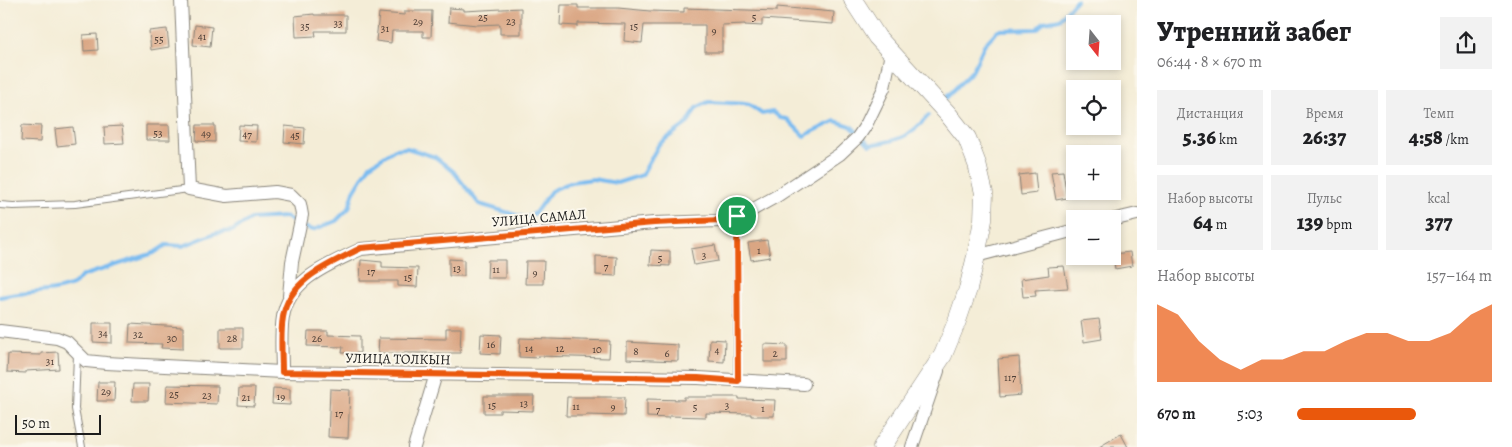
<!DOCTYPE html>
<html lang="ru">
<head>
<meta charset="utf-8">
<style>
	:root { --surface:#fff; --page:#f2f2f2; --text:#202124; --muted:#757577; --accent:#ea580c }
	body { margin:0; font-family:Alegreya,serif; background:var(--page); color:var(--text); height:100vh; display:flex; flex-direction:column; font-size:19px; white-space:nowrap }
	* { box-sizing:border-box; margin:0 }
	p { font-size:16px; color:var(--muted) }
	.icon { flex:none; width:28px; height:28px; fill:none; stroke:currentColor; stroke-width:2; stroke-linecap:round; stroke-linejoin:round }
	.map { position:relative; flex:1; overflow:hidden }
	.sheet { display:flex; flex-direction:column; background:var(--surface); width:375px }
	.sheet>* { flex:none }
	.needle { width:32px; rotate:163deg }
	.tools { position:absolute; left:1066px; top:15px; display:grid; gap:10px }
	.tools a { display:grid; place-items:center; width:55px; height:55px; border-radius:0px; background:var(--surface); box-shadow:0 2px 8px #0003; font-size:25px }
	.scale { position:absolute; left:15px; bottom:12px; width:86px; box-sizing:border-box; padding-left:5px; border:2px solid #1c1c1c; border-top:0; font-size:14px; line-height:18px; white-space:nowrap; color:#1c1c1c; -webkit-text-stroke:4px #fbf7ec; paint-order:stroke }
	.pin { position:absolute; display:grid; place-items:center; width:42px; height:42px; color:#fff; margin:-21px; border:2px solid #fff; border-radius:50%; box-shadow:0 1px 5px #0007 }
	.round { display:grid; place-items:center; flex:none; width:52px; height:52px; border-radius:0px; background:var(--page) }
	.summary { display:flex; align-items:center; justify-content:space-between; height:85px; padding:0 20px }
	h1 { font-size:28px; font-weight:800; line-height:38px }
	.figures { display:grid; grid-template-columns:repeat(3,1fr); gap:8px; height:85px; padding:5px 20px }
	.figures div { display:grid; align-content:center; border-radius:0px; background:var(--page); text-align:center }
	.figures b { font-size:21px; font-weight:800 }
	.figures small { font-size:14px; font-weight:400 }
	.figures p { font-size:14px }
	.chart { height:140px; padding:10px 20px }
	.chart p { display:flex; justify-content:space-between }
	.chart svg { width:100%; height:90px; margin-top:5px; fill:var(--accent); opacity:.7 }
	ul { padding:0 20px; list-style:none; font-size:16px }
	li { display:grid; grid-template-columns:80px 60px 1fr; align-items:center; height:38px }
	li i { height:12px; border-radius:6px; background:var(--accent) }
	main { display:flex; flex:1; min-height:0 }
	.map>svg:first-child { display:block }
	.lines { fill:none; stroke-linecap:round; stroke-linejoin:round }
	.stream { stroke:#7bbcf0; stroke-width:4 }
	.building { fill:#daa683 }
	.service-casing { stroke:#88847a; stroke-width:8 }
	.minor-casing { stroke:#88847a; stroke-width:14 }
	.secondary-casing { stroke:#88847a; stroke-width:19 }
	.service { stroke:#fff; stroke-width:6 }
	.minor { stroke:#fff; stroke-width:12 }
	.secondary { stroke:#fff; stroke-width:18 }
	.route-casing { stroke:#fff; stroke-width:10 }
	.route { stroke:#ea580c; stroke-width:6 }
	.labels { text-anchor:middle; dominant-baseline:central; stroke-width:4; stroke-linejoin:round; paint-order:stroke }
	.number-label { font-size:11px; fill:#4c3e36 }
	.street-label { font-size:14px; fill:#1c1c1c; stroke:#fbf7ec }
</style>
</head>
<body>
<main>
<div class="map">
<svg width="1137" height="447" viewBox="0 0 1137 447">
	<rect width="100%" height="100%" fill="#fbf7ec"/>
	<filter id="ink" filterUnits="userSpaceOnUse"><feTurbulence type="fractalNoise" baseFrequency=".02" numOctaves="2"/><feDisplacementMap in="SourceGraphic" scale="10" xChannelSelector="R" yChannelSelector="G"/><feConvolveMatrix kernelMatrix="1 2 1 2 8 2 1 2 1" color-interpolation-filters="sRGB"/></filter>
	<filter id="wash" filterUnits="userSpaceOnUse"><feTurbulence type="fractalNoise" baseFrequency=".0096" numOctaves="4" result="noise"/><feDisplacementMap in="SourceGraphic" scale="20" xChannelSelector="R" yChannelSelector="G"/><feGaussianBlur stdDeviation="1.12" result="paint"/><feColorMatrix in="noise" values="0 0 0 0 0 0 0 0 0 0 0 0 0 0 0 0 0 1.4 0 .05"/><feComposite in="paint" operator="in"/></filter>
	<g filter="url(#wash)">
		<rect width="100%" height="100%" fill="#f4edd7"/>
		<g class="lines">
			<path class="stream" d="M946 98 973 70 984 45 998 30 1037 29 1044 22 1060 19 1076 0
				M0 297C22 291 56 294 74 284 77 282 80 278 82 276L154 253 166 245 183 246 216 233 232 231 251 219 286 217 300 226 313 230 336 221 349 208 354 191 370 165 395 149 407 148 435 157 453 171 479 204 526 218 535 213 551 191 571 182 593 179 617 183 642 175 659 144 688 123 696 108 708 102 748 104 762 114 773 112 780 118 787 119 804 136 835 121 851 126 870 145C899 140 909 138 929 115"/>
		</g>
		<g id="blocks">
			<path class="building" d="M561 5H578V8H618L650 11 684 12V8L777 11V7L834 12 833 24 762 19V26L745 25V24L722 25V52H705V25H644L642 43 624 41 625 24 578 23V26L560 25Z
				M449 8 464 9V11L521 8V34H500V24L477 25 448 22Z
				M405 11H432L431 37H423V31H392L391 43 376 41 379 13 405 15Z
				M314 14V15H346V31H315L316 36 296 37 295 16Z
				M195 25 212 27 210 47 193 45Z
				M167 29 169 47 151 50 149 31Z
				M97 34 98 50 84 51 83 35Z
				M22 125 41 126 40 142 21 141Z
				M146 125H169L170 140H146Z
				M197 125H215V142L196 141Z
				M239 125 257 126 256 142 238 141Z
				M122 126 124 143 105 144 104 127Z
				M285 126 305 128 304 144 284 142Z
				M73 127 75 144 57 146 55 129Z
				M1063 171 1067 198 1056 200 1051 172Z
				M1035 173 1037 193 1021 195 1019 175Z
				M767 240 770 257 751 260 748 243Z
				M715 245 718 261 694 265 691 249Z
				M651 250 670 251V266L650 265Z
				M1130 252 1132 266 1115 269 1113 254Z
				M596 256 617 257 616 276 596 275Z
				M449 259 464 260V276H449Z
				M361 260 382 262V267L418 268 417 287 398 286V281H360Z
				M488 260H505V278H487Z
				M526 261H544L543 284H525Z
				M1064 266 1068 288 1035 290 1036 296 1023 297 1021 279 1049 275 1048 267Z
				M1099 319 1102 339 1084 342 1081 321Z
				M93 323H112V343L93 342Z
				M130 324 183 327V349L161 348 162 344 129 343Z
				M220 328H243V348H220Z
				M446 328H461L460 353H378L379 338 446 339Z
				M308 331H328V335L360 336V353H342L343 347 307 346Z
				M481 334 501 335 500 354 480 353Z
				M520 338 610 341 609 358 538 356V358L519 357Z
				M710 339 725 340 724 362 709 361Z
				M627 342 678 345V361L627 359Z
				M764 344 787 345V362H764Z
				M58 352 59 369 26 371V373L7 372 8 354 41 355V353Z
				M1019 357 1021 395 1000 397 998 359Z
				M98 382H115L114 401H97Z
				M133 384H149L148 401H132Z
				M167 385 218 386 217 404 166 402Z
				M239 388H255L254 406 238 405Z
				M273 388 290 389V405L272 404Z
				M330 389 350 390 348 438 328 437Z
				M484 396H534L533 411 500 410V413H484Z
				M567 397H625L624 416 586 415V416H566Z
				M684 397H739V399L775 400 774 416H751V414L706 413V417L669 416V418L647 417V399L684 400Z
				M1121 434 1128 447H1099Z"/>
		</g>
	</g>
	<g filter="url(#ink)">
		<use href="#blocks" fill-opacity="0" stroke="#88847a" stroke-width="1"/>
		<g class="lines">
			<defs>
				<path id="service" d="M0 205 13 206 75 204 189 189
					M737 216V381
					M77 354 75 409 82 447"/>
				<path id="minor" d="M181 0 189 189 227 196 275 192 291 195 300 204 302 215 292 262 289 296
					M1112 220 1137 214
					M976 256 1075 230
					M0 331 57 338 67 342 86 361 106 363 282 372 698 378 804 384
					M282 372C282 354 280 335 283 317 289 279 330 264 361 249L654 223 721 221 743 215 777 196 840 154 858 137 866 125 884 88 891 53
					M414 447 436 374
					M912 447 938 371"/>
				<path id="secondary" d="M853 0 877 37 948 114 967 138 977 164 984 193 983 220 976 256 968 289 957 321 943 355 882 447"/>
			</defs>
			<use href="#service" class="service-casing"/>
			<use href="#minor" class="minor-casing"/>
			<use href="#secondary" class="secondary-casing"/>
			<use href="#service" class="service"/>
			<use href="#minor" class="minor"/>
			<use href="#secondary" class="secondary"/>
		</g>
	</g>
	<g class="lines" filter="url(#ink)">
		<defs>
			<path id="route" d="M737 216 738 381 698 378 282 372C282 354 280 335 283 317 289 279 330 264 361 248L654 223 721 220Z"/>
		</defs>
		<use href="#route" class="route-casing"/>
		<use href="#route" class="route"/>
	</g>
	<g class="labels">
		<g class="number-label">
			<text x="483" y="17">25</text>
			<text x="754" y="17">5</text>
			<text x="418" y="21">29</text>
			<text x="511" y="21">23</text>
			<text x="338" y="23">33</text>
			<text x="305" y="26">35</text>
			<text x="634" y="26">15</text>
			<text x="385" y="28">31</text>
			<text x="714" y="30">9</text>
			<text x="202" y="36">41</text>
			<text x="159" y="39">55</text>
			<text x="158" y="133">53</text>
			<text x="206" y="133">49</text>
			<text x="247" y="134">47</text>
			<text x="295" y="135">45</text>
			<text x="759" y="250">1</text>
			<text x="704" y="255">3</text>
			<text x="660" y="258">5</text>
			<text x="606" y="266">7</text>
			<text x="457" y="268">13</text>
			<text x="496" y="269">11</text>
			<text x="371" y="271">17</text>
			<text x="535" y="272">9</text>
			<text x="408" y="277">15</text>
			<text x="103" y="333">34</text>
			<text x="138" y="334">32</text>
			<text x="172" y="338">30</text>
			<text x="232" y="338">28</text>
			<text x="317" y="338">26</text>
			<text x="491" y="344">16</text>
			<text x="529" y="348">14</text>
			<text x="560" y="348">12</text>
			<text x="597" y="349">10</text>
			<text x="717" y="350">4</text>
			<text x="636" y="351">8</text>
			<text x="667" y="353">6</text>
			<text x="775" y="353">2</text>
			<text x="50" y="361">31</text>
			<text x="1010" y="377">117</text>
			<text x="106" y="391">29</text>
			<text x="174" y="394">25</text>
			<text x="207" y="395">23</text>
			<text x="281" y="396">19</text>
			<text x="246" y="397">21</text>
			<text x="524" y="403">13</text>
			<text x="492" y="405">15</text>
			<text x="727" y="405">3</text>
			<text x="576" y="406">11</text>
			<text x="613" y="406">9</text>
			<text x="695" y="407">5</text>
			<text x="763" y="408">1</text>
			<text x="658" y="409">7</text>
			<text x="339" y="413">17</text>
		</g>
		<g class="street-label">
			<text transform="translate(539 218) rotate(-5)">УЛИЦА САМАЛ</text>
			<text transform="translate(398 359) rotate(1)">УЛИЦА ТОЛКЫН</text>
		</g>
	</g>
</svg>
<div class="tools">
<a><svg class="needle" viewBox="-14 -14 28 28"><path d="M0-13l5 13h-10z" fill="#e53935"/><path d="M0 13l5-13h-10z" fill="#757577"/></svg></a>
<a><svg class="icon" aria-label="locate" viewBox="0 0 24 24"><circle cx="12" cy="12" r="6"/><path d="M12 2v4M12 18v4M2 12h4M18 12h4"/></svg></a>
<a>+</a>
<a>−</a>
</div>
<div class="scale">50 m</div>
<div class="pin" style="left:737px;top:216px;background:#1e9e55"><svg class="icon" aria-label="arrive" viewBox="0 0 24 24"><path d="M6 21V4h12l-3 4 3 4H6"/></svg></div>
</div>
<section class="sheet">
<div class="summary"><div><h1>Утренний забег</h1><p>06:44 · 8 × 670 m</p></div><a class="round"><svg class="icon" aria-label="share" viewBox="0 0 24 24"><path d="M12 15V3M7 8l5-5 5 5M5 13v7h14v-7"/></svg></a></div>
<div class="figures">
<div><p>Дистанция</p><b>5.36<small> km</small></b></div>
<div><p>Время</p><b>26:37</b></div>
<div><p>Темп</p><b>4:58<small> /km</small></b></div>
</div>
<div class="figures">
<div><p>Набор высоты</p><b>64<small> m</small></b></div>
<div><p>Пульс</p><b>139<small> bpm</small></b></div>
<div><p>kcal</p><b>377</b></div>
</div>
<div class="chart"><p><span>Набор высоты</span>157–164 m</p>
<svg viewBox="0 0 160 44" preserveAspectRatio="none"><path d="M0 44V6L10 11L20 24L30 33L40 38L50 33L60 33L70 29L80 29L90 24L100 20L110 20L120 24L130 24L140 20L150 11L160 6V44z"/></svg>
</div>
<ul>
<li><b>670 m</b>5:03<i style="width:61%"></i></li>
</ul>
</section>
</main>
</body>
</html>
